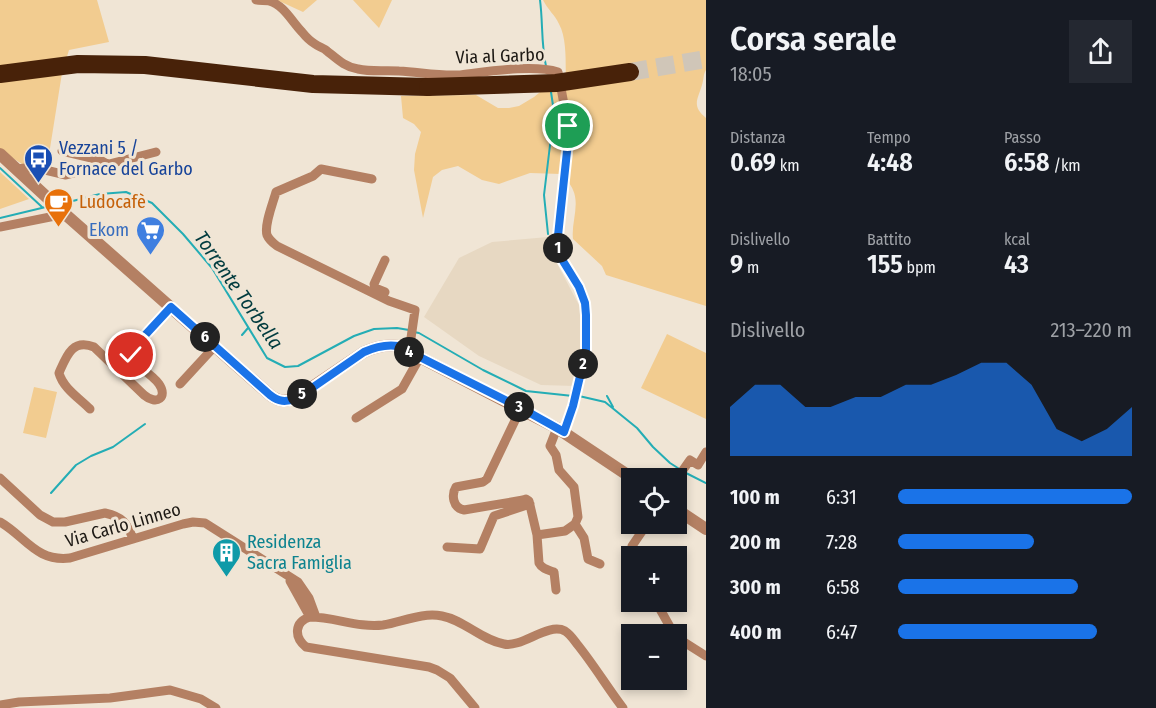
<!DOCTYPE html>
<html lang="it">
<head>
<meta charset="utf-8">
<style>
	:root { --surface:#171b24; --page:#242831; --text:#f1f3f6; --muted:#9ea1a6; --accent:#1a73e8 }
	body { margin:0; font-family:"Fira Sans Condensed",sans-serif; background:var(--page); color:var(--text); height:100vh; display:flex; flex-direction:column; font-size:22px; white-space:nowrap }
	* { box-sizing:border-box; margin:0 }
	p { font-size:20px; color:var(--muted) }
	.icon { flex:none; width:33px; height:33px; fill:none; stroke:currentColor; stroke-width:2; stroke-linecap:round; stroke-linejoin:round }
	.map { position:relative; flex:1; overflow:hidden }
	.drawer { display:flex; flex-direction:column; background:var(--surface); width:450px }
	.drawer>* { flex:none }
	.buttons { position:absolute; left:621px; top:468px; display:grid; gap:12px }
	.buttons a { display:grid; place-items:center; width:66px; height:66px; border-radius:0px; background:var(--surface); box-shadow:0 3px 9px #0003; font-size:30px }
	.pin { position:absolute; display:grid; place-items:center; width:51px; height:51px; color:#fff; margin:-26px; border:3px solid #fff; border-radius:50%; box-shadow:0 2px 6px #0007 }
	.km { position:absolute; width:30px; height:30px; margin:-15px; border-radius:50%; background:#222; color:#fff; font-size:16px; line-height:30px; text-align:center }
	.round { display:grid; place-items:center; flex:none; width:63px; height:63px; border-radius:0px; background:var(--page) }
	.headline { display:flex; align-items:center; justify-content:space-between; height:102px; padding:0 24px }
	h1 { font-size:33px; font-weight:600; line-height:45px }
	.metrics { display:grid; grid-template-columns:repeat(3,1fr); gap:9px; height:102px; padding:6px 24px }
	.metrics div { display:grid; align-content:center }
	.metrics b { font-size:26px; font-weight:600 }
	.metrics small { font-size:16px; font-weight:400 }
	.metrics p { font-size:16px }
	.chart { height:168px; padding:12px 24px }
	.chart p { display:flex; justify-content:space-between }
	.chart svg { width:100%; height:108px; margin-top:6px; fill:var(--accent); opacity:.7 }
	ul { padding:0 24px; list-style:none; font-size:20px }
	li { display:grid; grid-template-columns:96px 72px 1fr; align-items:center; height:45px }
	li i { height:15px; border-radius:8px; background:var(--accent) }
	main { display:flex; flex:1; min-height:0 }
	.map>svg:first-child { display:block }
	.built { fill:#e7d8c2 }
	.green { fill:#f2cc90 }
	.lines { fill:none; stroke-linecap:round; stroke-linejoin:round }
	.stream { stroke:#24adb5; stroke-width:2 }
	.motorway-tunnel { stroke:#d0c6b8; stroke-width:18; stroke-dasharray:18 9; stroke-linecap:butt }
	.minor { stroke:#b48063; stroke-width:9 }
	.tertiary { stroke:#b48063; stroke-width:12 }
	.motorway { stroke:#482209; stroke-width:18 }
	.motorway-bridge { stroke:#482209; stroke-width:18 }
	.route-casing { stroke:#fff; stroke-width:12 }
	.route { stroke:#1a73e8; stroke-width:8 }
	.labels { text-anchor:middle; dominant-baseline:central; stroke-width:6; stroke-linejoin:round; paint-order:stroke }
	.street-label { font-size:18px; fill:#1d1914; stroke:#f0e5d5 }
	.transit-label { font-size:18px; fill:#164399; stroke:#f0e5d5; text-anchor:start }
	.food-label { font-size:18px; fill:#c56008; stroke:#f0e5d5; text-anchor:start }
	.shop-label { font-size:18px; fill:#366cbe; stroke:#f0e5d5; text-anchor:end }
	.culture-label { font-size:18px; fill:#0d838f; stroke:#f0e5d5; text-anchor:start }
	.water-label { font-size:20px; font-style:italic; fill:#003b3e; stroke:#f0e5d5 }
</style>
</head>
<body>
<main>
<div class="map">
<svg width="706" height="708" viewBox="0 0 706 708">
	<rect width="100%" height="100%" fill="#f0e5d5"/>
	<path class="built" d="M548 237 552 254 580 307 583 348 575 386 541 385 479 356 424 317 459 258 492 242Z"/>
	<path class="green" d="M0 0H97L109 42 69 50 62 73 47 167 22 164 0 150Z
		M277 0H317L303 12Z
		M353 0H392L379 28Z
		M543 0H706V70C703 75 704 79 702 85 698 99 691 106 706 118V306L606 275 602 266 573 239C571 223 580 205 573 190 571 184 565 179 561 174L530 173 499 184 482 180 458 166 442 170 433 177 423 218 414 170 415 154 421 132 414 124 403 118 401 96 476 95 498 108H509L519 106 534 97 545 88 566 87C565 69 568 40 559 24 555 15 548 10 543 0Z
		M0 172 29 199 0 209Z
		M667 334 706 353V419L641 388Z
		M34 387 57 392 46 438 23 433Z"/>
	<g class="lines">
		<path class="stream" d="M540 0C543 22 541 44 546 66
			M0 168 42 207
			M61 204 100 194 126 192 152 203 183 234 212 268 267 358 285 367 298 366 354 336 374 329 397 328 409 330
			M0 218 50 206
			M548 234 544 195 554 112 551 92
			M414 332 419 333 483 370 526 391 573 396
			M242 335 248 328
			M579 396 605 402 637 428 653 447 670 463 681 470
			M607 396 613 407
			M686 473 706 483
			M51 493 76 465 91 456 113 447 145 424"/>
		<path class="motorway-tunnel" d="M630 72 706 59"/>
		<path class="minor" d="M256 0C260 1 265 0 269 1 284 5 292 22 302 32 306 37 310 41 315 44 319 47 324 48 327 51 337 59 345 67 358 69 371 72 386 70 399 71 419 72 438 76 458 75 485 72 533 64 558 72L568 126V142L557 245 558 253 579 287 585 303 586 315V351L573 406 564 432
			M62 151 100 160 107 164
			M17 169 25 168 41 169 66 175 156 152
			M372 179 321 169 313 176 276 192C273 203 264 225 267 235 269 240 273 243 277 246L389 301 415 310 409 352
			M0 227 65 214
			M385 292 375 288 374 284 385 260
			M180 384 215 346
			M521 408 487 479 483 482 456 487C451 495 453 508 464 510L523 500 526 499 529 501 537 535 539 563C542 569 548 570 554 572L556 590
			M90 409C79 398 63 388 59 373 66 357 72 338 94 347L144 395C157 406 168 397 159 384 153 375 141 369 133 362 133 360 131 359 131 357 129 346 163 316 171 307
			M356 418 402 389 420 357
			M0 478 40 515 53 522H65L105 513C123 517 127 523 133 539
			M676 480 690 460 698 465 706 452
			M0 522C26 537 36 562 70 558L183 524 193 522 205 523 298 582 309 598 316 617
			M575 524 584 538 588 559 600 564
			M537 535 565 531 575 524 578 517 574 487 559 470 556 455 550 446 557 428
			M447 547 480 549 494 516 530 504
			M632 556V546L647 524
			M290 581 310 617
			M656 602 674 634
			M676 637 706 656
			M0 705 19 702 110 698 170 690 201 699 216 708
			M475 708 450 678 437 670 429 667 306 647C294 637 294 622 310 617 335 617 358 628 383 625 402 622 422 612 442 616 464 620 481 640 504 644 522 648 548 622 565 631 570 634 574 640 577 644 594 665 607 687 623 708"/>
		<path class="tertiary" d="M0 154 65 214 270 395C279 402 286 402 296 398L364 352C375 347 385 344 398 346L557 428 632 478
			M676 509 706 529"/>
		<path class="motorway" d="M0 74 78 64 145 65 313 84 428 87"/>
		<path class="motorway-bridge" d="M428 87 556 83 630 72"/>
	</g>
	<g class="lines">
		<defs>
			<path id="route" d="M131 355 135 346 171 307 270 395C279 402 285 402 296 399L364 352C375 347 385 344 398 346L521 408 564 432 573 406 586 351V315L585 303 579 287 558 253 557 245 568 142V126"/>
		</defs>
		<use href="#route" class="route-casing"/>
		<use href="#route" class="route"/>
	</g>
	<defs>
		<symbol id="bus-pin" viewBox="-11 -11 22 30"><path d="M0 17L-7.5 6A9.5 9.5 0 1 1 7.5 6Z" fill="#1a4fb4" stroke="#f0e5d5"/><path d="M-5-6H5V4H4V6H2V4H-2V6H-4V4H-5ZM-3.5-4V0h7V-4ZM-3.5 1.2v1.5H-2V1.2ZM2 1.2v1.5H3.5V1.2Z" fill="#fff"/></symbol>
		<symbol id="cafe-pin" viewBox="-11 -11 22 30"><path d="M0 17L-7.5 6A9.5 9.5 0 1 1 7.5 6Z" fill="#e8710a" stroke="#f0e5d5"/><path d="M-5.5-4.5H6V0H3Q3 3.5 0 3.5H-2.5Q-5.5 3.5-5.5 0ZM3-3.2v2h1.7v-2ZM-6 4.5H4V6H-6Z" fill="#fff"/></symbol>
		<symbol id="supermarket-pin" viewBox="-11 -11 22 30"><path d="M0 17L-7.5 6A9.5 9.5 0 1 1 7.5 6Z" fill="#3f7fe0" stroke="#f0e5d5"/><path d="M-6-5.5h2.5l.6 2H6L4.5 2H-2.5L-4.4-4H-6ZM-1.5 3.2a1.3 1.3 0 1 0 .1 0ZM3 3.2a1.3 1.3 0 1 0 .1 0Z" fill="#fff"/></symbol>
		<symbol id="building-pin" viewBox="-11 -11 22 30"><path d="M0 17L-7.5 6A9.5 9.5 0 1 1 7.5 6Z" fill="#0f9aa8" stroke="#f0e5d5"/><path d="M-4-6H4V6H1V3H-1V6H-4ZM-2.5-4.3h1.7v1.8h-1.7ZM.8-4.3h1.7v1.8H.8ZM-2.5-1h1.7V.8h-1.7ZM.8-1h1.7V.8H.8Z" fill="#fff"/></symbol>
	</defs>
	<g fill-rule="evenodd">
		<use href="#bus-pin" x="22" y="142" width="33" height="45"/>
		<use href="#cafe-pin" x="42" y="186" width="33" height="45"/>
		<use href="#supermarket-pin" x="134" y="214" width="33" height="45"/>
		<use href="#building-pin" x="210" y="536" width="33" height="45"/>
	</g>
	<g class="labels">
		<g class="street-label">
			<text transform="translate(500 56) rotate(-2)">Via al Garbo</text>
			<text transform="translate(123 525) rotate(-16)">Via Carlo Linneo</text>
		</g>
		<g class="transit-label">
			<text x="59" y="148">Vezzani 5 /<tspan x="59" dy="21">Fornace del Garbo</tspan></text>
		</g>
		<g class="food-label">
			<text x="79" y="202">Ludocafè</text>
		</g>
		<g class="shop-label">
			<text x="129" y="230">Ekom</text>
		</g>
		<g class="culture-label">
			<text x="247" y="542">Residenza<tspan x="247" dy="21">Sacra Famiglia</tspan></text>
		</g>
		<g class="water-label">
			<text transform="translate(239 290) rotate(55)">Torrente Torbella</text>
		</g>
	</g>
</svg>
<div class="buttons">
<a><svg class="icon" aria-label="locate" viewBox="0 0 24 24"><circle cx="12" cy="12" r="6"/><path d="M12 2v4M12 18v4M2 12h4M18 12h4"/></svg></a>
<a>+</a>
<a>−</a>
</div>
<div class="pin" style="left:568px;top:126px;background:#1e9e55"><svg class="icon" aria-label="arrive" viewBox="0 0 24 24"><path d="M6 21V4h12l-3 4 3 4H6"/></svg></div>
<div class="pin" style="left:131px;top:355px;background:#d93025"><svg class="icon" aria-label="check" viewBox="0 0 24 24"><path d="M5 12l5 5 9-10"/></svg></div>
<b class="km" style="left:558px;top:248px">1</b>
<b class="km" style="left:583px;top:364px">2</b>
<b class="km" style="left:519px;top:407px">3</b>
<b class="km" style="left:409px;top:352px">4</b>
<b class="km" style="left:302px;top:394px">5</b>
<b class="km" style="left:205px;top:337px">6</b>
</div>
<section class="drawer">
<div class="headline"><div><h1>Corsa serale</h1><p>18:05</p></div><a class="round"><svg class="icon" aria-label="share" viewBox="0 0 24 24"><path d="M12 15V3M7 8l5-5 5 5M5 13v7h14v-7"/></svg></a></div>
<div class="metrics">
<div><p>Distanza</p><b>0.69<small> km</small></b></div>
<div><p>Tempo</p><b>4:48</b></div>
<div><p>Passo</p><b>6:58<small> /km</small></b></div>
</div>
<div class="metrics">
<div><p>Dislivello</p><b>9<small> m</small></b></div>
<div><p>Battito</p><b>155<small> bpm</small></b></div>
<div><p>kcal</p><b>43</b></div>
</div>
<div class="chart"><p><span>Dislivello</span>213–220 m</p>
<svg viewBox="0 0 160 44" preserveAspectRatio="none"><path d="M0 44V24L10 15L20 15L30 24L40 24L50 20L60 20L70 15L80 15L90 11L100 6L110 6L120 15L130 33L140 38L150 33L160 24V44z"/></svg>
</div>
<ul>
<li><b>100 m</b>6:31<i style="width:100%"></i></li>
<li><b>200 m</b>7:28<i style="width:58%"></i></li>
<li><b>300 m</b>6:58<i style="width:77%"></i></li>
<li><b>400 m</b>6:47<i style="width:85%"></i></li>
</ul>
</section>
</main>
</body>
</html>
